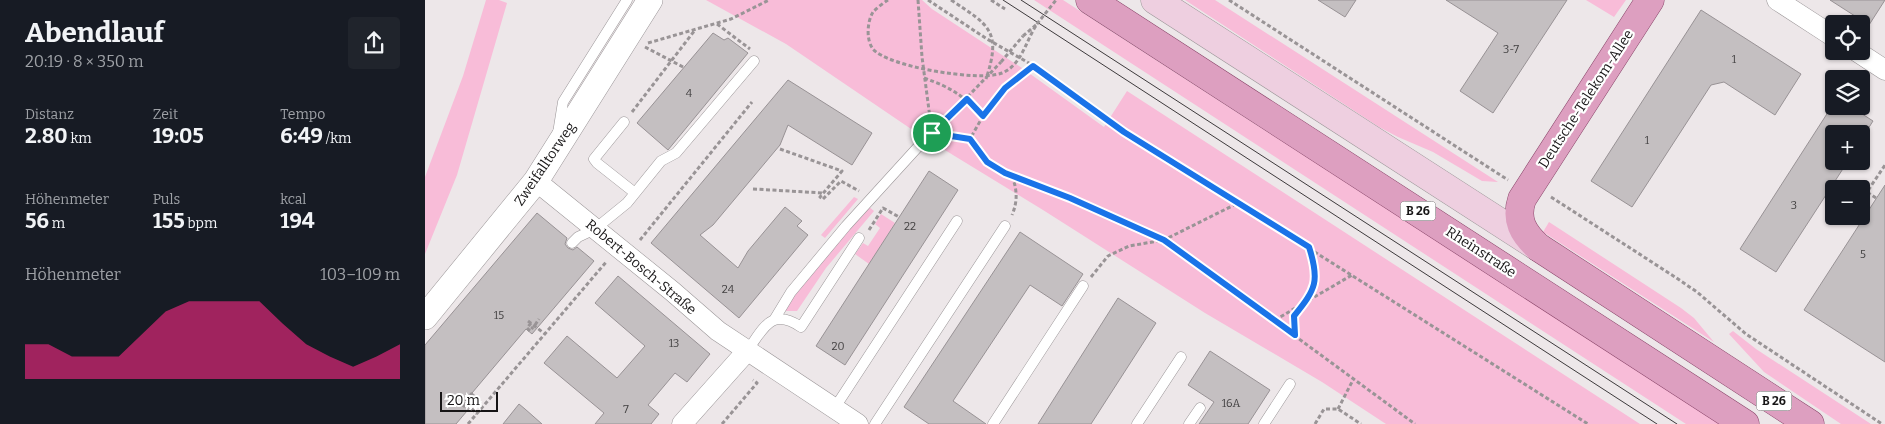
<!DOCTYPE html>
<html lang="de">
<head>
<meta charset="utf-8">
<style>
	:root { --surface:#171b24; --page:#20242c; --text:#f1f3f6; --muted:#9ea1a6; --accent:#db2777 }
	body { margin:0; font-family:Bitter,serif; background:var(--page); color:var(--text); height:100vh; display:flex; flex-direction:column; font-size:19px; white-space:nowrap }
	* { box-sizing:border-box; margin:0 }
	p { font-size:16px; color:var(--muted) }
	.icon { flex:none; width:28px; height:28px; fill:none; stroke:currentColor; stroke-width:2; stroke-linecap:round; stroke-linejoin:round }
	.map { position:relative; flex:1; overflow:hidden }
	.sheet { display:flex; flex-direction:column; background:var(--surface); width:425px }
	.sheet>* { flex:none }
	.tools { position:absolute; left:1400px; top:15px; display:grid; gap:10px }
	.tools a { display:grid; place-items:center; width:45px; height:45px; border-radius:5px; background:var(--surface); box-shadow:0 1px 4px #0004; font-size:25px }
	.scale { position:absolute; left:15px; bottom:12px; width:58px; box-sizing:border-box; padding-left:5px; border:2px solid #171516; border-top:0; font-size:14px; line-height:18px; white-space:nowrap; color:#171516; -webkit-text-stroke:4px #fff; paint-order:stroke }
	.pin { position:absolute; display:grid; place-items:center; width:42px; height:42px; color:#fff; margin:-21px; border:2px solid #fff; border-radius:50%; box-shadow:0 1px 5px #0007 }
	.round { display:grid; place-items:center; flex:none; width:52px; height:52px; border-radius:5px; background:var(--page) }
	.headline { display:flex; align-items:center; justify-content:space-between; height:85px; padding:0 25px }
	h1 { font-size:28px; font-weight:700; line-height:38px }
	.figures { display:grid; grid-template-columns:repeat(3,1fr); gap:8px; height:85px; padding:5px 25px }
	.figures div { display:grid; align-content:center }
	.figures b { font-size:21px; font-weight:700 }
	.figures small { font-size:14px; font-weight:400 }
	.figures p { font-size:14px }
	.chart { height:140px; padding:10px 25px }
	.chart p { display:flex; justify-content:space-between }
	.chart svg { width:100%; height:90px; margin-top:5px; fill:var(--accent); opacity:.7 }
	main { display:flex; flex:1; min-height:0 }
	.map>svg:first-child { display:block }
	.green { fill:#f8bcd8 }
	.building { fill:#c4bfc1; stroke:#989295 }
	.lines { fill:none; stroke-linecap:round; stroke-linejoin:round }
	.service-casing { stroke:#9b9698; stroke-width:11 }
	.minor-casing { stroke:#9b9698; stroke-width:21 }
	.tertiary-casing { stroke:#9b9698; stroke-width:26 }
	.secondary-casing { stroke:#9b9698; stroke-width:29 }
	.primary-casing { stroke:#894569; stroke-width:29 }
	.path { stroke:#999496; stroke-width:3; stroke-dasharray:4 2.5; stroke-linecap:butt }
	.service { stroke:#fff; stroke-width:10 }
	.minor { stroke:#fff; stroke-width:20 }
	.tertiary { stroke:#fff; stroke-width:25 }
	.secondary { stroke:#eecfe0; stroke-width:28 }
	.primary { stroke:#dd9fc0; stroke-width:28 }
	.tram { stroke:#3d3a3c; stroke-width:1 }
	.path-bridge { stroke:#999496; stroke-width:3; stroke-dasharray:4 2.5; stroke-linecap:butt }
	.route-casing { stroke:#fff; stroke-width:10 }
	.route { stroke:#1a73e8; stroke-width:6 }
	.labels { text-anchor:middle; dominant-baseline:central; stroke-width:4.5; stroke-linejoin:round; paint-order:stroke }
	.number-label { font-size:11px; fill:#424041 }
	.shield { fill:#fff; stroke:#5d5b5c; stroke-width:1 }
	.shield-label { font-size:12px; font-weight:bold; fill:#171516 }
	.street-label { font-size:14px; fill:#171516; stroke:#fff }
</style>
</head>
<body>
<main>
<section class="sheet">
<div class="headline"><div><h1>Abendlauf</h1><p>20:19 · 8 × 350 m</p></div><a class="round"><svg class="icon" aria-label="share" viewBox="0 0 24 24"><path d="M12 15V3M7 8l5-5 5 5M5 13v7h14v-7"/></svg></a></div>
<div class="figures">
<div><p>Distanz</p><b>2.80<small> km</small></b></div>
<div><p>Zeit</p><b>19:05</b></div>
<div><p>Tempo</p><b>6:49<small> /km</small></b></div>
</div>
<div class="figures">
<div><p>Höhenmeter</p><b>56<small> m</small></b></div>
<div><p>Puls</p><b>155<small> bpm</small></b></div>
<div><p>kcal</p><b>194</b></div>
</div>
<div class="chart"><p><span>Höhenmeter</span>103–109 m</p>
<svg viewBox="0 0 160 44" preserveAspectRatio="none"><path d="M0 44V27L10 27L20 33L30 33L40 33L50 22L60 11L70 6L80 6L90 6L100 6L110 17L120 27L130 33L140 38L150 33L160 27V44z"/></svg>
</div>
</section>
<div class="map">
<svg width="1460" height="424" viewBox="0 0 1460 424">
	<rect width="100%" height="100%" fill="#ede7e9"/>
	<path class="green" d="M61 0H74L82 3 32 175 0 254V177L38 76Z
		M281 0H497L507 9 597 68 679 127 702 91 1215 424H961L897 382 780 313 618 210 492 133 361 44Z
		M609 0H638L1295 424H1261Z
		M760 0H790L1073 182 1057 181 1008 152 973 137 954 127Z
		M1161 0H1201L1189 17Z
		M429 197 433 199 400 238 396 235Z
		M443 206 449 211 401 268 372 311H360L362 303Z
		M456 214 470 223 444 264 430 254 438 243 443 246 455 228 450 224Z
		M1124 222 1256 308 1269 318 1289 342 1118 232Z
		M1308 331 1331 349 1446 424H1416L1339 372 1304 334Z"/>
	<path class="building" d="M893 0H931L920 17Z
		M1021 0H1142L1068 113 1035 91 1073 33Z
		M1405 0H1460L1444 25Z
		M1276 10 1376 74 1350 115 1299 82 1286 85 1207 207 1166 181Z
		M288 33 299 40 303 38 323 53 243 150 212 123Z
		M363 80 447 133 427 165 363 125 355 145 288 225 275 235 313 268 323 251 360 207 377 221 372 226 383 235 314 318 226 243Z
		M1407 106H1425L1448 121 1436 140V134H1409V161H1423L1351 272 1315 249Z
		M504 171 533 190 420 365 391 346Z
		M1460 185V362L1379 310Z
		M112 213 142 238 140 244 143 248 148 250 152 247 169 261 107 334 101 329 47 393 53 398 31 424H0V345Z
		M595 232 658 274 637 306 605 285 528 401 561 424H504L479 407Z
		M193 276 285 354 262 382 250 373 223 405 234 414 226 424H170L179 413 119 363 142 336 192 378 220 346 170 303Z
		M693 298 731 323 666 424H613Z
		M785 351 845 390 823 424H774L789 402 763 385Z
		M94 404 100 409 117 424H78Z"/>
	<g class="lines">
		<defs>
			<path id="service" d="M199 122 169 159 172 163 210 193
				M133 133 138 102 202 0
				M147 243 153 237 170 229 202 203 236 161 251 153 329 61
				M349 320 366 292 421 226 492 148
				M322 351C339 328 346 307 376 327L434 238
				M409 409 532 221
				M450 424 580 226
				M568 424 658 286
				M712 424 756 357
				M764 424 775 408
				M839 424 865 384"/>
			<path id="minor" d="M1352 0 1409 37
				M1431 51 1460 70
				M111 181 247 291 293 331 433 424
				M257 424 322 351"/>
			<path id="tertiary" d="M0 317 111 181 225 0"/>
			<path id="secondary" d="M730 0 1113 247"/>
			<path id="primary" d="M665 0 1320 424
				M1225 0 1097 199C1090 220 1098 233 1113 247L1385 424"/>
		</defs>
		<use href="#service" class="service-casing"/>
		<use href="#minor" class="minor-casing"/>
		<use href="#tertiary" class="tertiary-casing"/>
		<use href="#secondary" class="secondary-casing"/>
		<use href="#primary" class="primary-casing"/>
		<path class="path" d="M493 0 497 57 507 133 545 139 558 116 580 88 609 66
			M503 0 562 39 609 66 699 132 1163 424
			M566 0 580 9
			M804 0 1083 180
			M292 24 325 49
			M598 36 611 25
			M223 43 306 19 344 0
			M220 47 260 68
			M499 78C527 88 537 95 558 116
			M207 112 270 30
			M502 139 576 62
			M545 139 562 162 580 173 645 198 739 240 990 424
			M355 149 417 171 395 197 398 199
			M587 176C592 189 593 201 587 215
			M328 189 398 193
			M1126 197 1250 277 1272 292 1321 334 1457 424
			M1451 198 1442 192 1460 165
			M398 199 416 181 434 191
			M444 230 458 208 474 217
			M215 240 327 102
			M666 277 683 256 704 246 739 240 813 203
			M850 320 927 275
			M103 321 120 334
			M106 323 102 328 105 331 108 327
			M110 325 114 319
			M870 334 869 316C891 290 895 281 884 248
			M41 403 39 400 45 393 49 397 44 402
			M38 407 41 403 52 414
			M913 409 929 378
			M43 424 182 261
			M297 424 332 383 328 380
			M890 424 899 409H913L936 424"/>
		<use href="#service" class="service"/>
		<use href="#minor" class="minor"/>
		<use href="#tertiary" class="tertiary"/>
		<use href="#secondary" class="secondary"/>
		<use href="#primary" class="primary"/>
		<path class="tram" d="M578 0 1232 424
			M596 0 1252 424"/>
		<path class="path-bridge" d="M463 0C458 3 452 8 448 12 442 22 441 40 448 49 463 67 555 82 577 73 597 65 601 40 612 24 618 16 625 8 631 0
			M526 0C564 25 577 31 561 79
			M576 62 598 36"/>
	</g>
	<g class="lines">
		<defs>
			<path id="route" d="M608 66 699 132 884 247C895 281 891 289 869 316L870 335 739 240 645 198 580 173 562 162 545 139 507 133 542 99 558 116 580 88Z"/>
		</defs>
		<use href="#route" class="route-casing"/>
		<use href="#route" class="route"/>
	</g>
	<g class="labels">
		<g class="number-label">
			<text x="1086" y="49">3-7</text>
			<text x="1309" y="59">1</text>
			<text x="264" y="93">4</text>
			<text x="1222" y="140">1</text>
			<text x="1369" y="205">3</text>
			<text x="485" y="226">22</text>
			<text x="1438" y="254">5</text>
			<text x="303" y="289">24</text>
			<text x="74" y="315">15</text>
			<text x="249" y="343">13</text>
			<text x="413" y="346">20</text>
			<text x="806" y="403">16A</text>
			<text x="201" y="409">7</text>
		</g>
		<g class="shield">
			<rect x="975.5" y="201.5" width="35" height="19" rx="4"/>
			<rect x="1331.5" y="391.5" width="35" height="19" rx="4"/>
		</g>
		<g class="shield-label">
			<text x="993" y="211">B 26</text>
			<text x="1349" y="401">B 26</text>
		</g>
		<g class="street-label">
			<text transform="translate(1161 99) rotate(-57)">Deutsche-Telekom-Allee</text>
			<text transform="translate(120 164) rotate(-56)">Zweifalltorweg</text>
			<text transform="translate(1056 252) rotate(33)">Rheinstraße</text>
			<text transform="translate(216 267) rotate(40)">Robert-Bosch-Straße</text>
		</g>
	</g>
</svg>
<div class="tools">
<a><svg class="icon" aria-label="locate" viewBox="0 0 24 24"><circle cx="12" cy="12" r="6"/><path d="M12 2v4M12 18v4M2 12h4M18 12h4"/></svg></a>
<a><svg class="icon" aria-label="layers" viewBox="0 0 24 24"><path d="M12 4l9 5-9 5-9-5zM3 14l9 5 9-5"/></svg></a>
<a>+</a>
<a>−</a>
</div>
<div class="scale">20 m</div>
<div class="pin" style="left:507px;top:133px;background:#1e9e55"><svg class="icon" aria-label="arrive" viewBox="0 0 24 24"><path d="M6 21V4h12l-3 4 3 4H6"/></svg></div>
</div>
</main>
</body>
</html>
